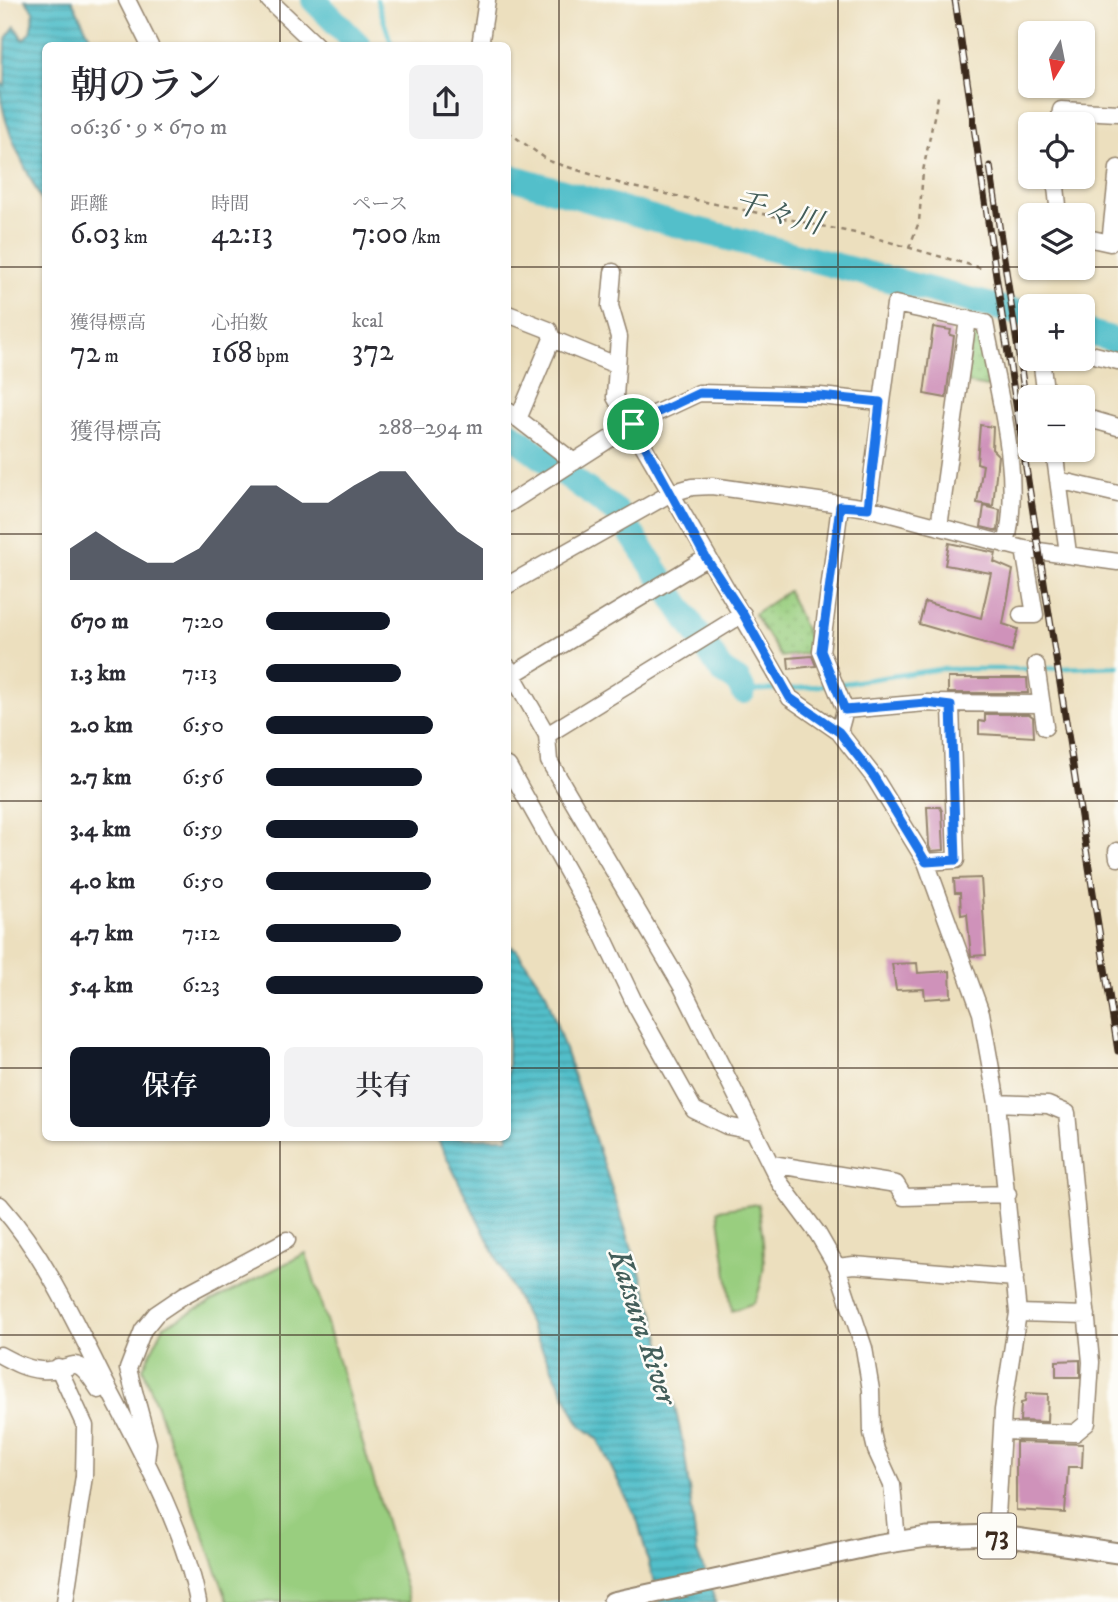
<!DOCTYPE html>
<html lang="ja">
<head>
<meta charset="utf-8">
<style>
	:root { --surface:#fff; --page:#f2f2f3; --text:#2b2b33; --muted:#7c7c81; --accent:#111827 }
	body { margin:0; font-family:"IM FELL DW Pica","Noto Serif JP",serif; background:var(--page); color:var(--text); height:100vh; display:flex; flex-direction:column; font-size:26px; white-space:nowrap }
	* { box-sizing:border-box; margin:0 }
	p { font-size:23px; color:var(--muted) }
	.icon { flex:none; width:38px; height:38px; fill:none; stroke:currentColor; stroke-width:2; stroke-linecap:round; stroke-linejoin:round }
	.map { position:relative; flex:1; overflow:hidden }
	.details { position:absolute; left:42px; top:42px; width:469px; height:1099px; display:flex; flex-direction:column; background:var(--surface); border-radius:10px; box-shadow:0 2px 5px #0004 }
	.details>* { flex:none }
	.needle { width:46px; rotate:190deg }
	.controls { position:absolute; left:1018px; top:21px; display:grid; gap:14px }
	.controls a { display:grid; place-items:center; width:77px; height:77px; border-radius:10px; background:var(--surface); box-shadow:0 2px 5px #0004; font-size:35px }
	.pin { position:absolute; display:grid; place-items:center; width:60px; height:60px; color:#fff; margin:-30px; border:4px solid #fff; border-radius:50%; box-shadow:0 2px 7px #0007 }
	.round { display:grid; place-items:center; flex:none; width:74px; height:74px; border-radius:10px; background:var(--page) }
	.summary { display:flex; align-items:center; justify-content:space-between; height:119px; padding:0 28px }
	h1 { font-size:38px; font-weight:600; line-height:52px }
	.figures { display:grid; grid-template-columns:repeat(3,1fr); gap:10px; height:119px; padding:7px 28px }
	.figures div { display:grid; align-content:center }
	.figures b { font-size:30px; font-weight:600 }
	.figures small { font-size:19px; font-weight:400 }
	.figures p { font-size:19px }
	.chart { height:196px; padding:14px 28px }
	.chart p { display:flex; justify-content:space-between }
	.chart svg { width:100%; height:126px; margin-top:7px; fill:var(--accent); opacity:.7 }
	.cta { display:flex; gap:14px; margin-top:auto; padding:14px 28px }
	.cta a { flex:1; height:80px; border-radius:10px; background:var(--accent); color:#fff; font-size:28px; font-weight:600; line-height:80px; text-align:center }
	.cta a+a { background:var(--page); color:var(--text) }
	ul { padding:0 28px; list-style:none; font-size:23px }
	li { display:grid; grid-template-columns:112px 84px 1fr; align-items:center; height:52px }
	li i { height:18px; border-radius:9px; background:var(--accent) }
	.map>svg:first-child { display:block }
	.grass { fill:#99ce7f; stroke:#6a7c4e; stroke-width:2 }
	.park { fill:url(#park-dots); stroke:#6a7c4e; stroke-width:2 }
	.water { fill:url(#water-rules); stroke:#467474; stroke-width:2 }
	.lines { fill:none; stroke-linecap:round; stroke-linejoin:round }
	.stream { stroke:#52bfca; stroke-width:4.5 }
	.river { stroke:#52bfca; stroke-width:26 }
	.building { fill:#cf92ba }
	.minor-casing { stroke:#94846e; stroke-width:19 }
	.major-casing { stroke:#94846e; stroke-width:23 }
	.path { stroke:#94846e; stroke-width:2.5; stroke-dasharray:5 5; stroke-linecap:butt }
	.minor { stroke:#fff; stroke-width:16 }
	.major { stroke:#fff; stroke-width:19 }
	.rail-casing { stroke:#3b2a1e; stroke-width:7 }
	.rail { stroke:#fdfcf7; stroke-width:4.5; stroke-dasharray:13; stroke-linecap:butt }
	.route-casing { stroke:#fff; stroke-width:14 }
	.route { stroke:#1a73e8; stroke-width:9 }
	.grid { fill:none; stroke:#3b2a1e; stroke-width:2; stroke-opacity:0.55 }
	.labels { text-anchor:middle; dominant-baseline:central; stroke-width:5; stroke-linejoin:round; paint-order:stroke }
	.shield { fill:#fdfcf7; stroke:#75695f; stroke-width:2 }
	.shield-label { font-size:26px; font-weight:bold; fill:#3b2a1e }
	.water-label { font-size:30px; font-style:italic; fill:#435e5a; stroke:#fdfcf7 }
</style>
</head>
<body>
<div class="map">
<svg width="1118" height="1602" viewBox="0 0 1118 1602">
	<defs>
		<pattern id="park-dots" width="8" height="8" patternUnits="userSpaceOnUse" patternTransform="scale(1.75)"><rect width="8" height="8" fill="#99ce7f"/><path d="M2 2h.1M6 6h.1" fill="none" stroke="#85b16d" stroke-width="1.8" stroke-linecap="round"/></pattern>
		<pattern id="water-rules" width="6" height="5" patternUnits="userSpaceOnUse" patternTransform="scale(1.75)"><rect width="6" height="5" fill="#52bfca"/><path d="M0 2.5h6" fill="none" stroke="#459ba3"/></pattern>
	</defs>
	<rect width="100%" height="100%" fill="#fdfcf7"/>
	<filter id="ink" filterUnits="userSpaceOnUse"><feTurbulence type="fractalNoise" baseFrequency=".0143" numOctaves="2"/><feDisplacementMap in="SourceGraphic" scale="14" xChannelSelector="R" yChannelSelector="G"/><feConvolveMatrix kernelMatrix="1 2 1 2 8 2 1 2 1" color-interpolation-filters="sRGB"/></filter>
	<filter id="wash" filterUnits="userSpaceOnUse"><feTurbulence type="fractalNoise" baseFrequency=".00686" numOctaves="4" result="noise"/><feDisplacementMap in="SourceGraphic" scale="28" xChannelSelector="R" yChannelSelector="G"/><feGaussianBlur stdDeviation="1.57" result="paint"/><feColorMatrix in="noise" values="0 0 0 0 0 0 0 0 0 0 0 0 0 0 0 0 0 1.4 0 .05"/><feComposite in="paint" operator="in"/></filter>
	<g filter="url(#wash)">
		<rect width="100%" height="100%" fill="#ecdfbe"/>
		<path class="grass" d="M758 1204C763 1239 770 1271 754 1303L732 1311 718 1210Z
			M306 1253 410 1602H228L143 1368 164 1326Z"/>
		<path class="park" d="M972 335H981L988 387 965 383Z
			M788 591 815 652 781 657 754 614Z"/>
		<path class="water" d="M25 0H72L94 45 46 46 45 208C27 169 0 127 0 82L5 87 6 38 15 26 23 40 30 33 34 12Z
			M508 945 517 950 546 993 656 1320 684 1448 697 1552 716 1602H659L638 1522 597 1438 580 1425 437 1138H508Z"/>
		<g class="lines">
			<path class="stream" d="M377 0 392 46
				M1040 669 1118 666
				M838 684 940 669H1031
				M789 689 829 685
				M743 691 781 689"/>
			<path class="river" d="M314 0 359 46
				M508 176 659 220 1031 316
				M1083 331 1118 341
				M508 432 617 512 722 671 738 681 743 691"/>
		</g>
		<g id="blocks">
			<path class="building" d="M933 327 951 330 950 335 954 336 946 398 924 394Z
				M980 425 993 427 992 449 998 455 993 506 977 503 983 465 977 463Z
				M984 506 1000 510 998 531 981 527Z
				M949 543 996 553 994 562 1013 570 1003 624 1018 629 1012 651 919 624 925 602 981 618 991 573 945 565Z
				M812 656 816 666 789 669 788 658Z
				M948 678H1027L1028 693H948Z
				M985 714H1029L1033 717 1034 737 979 734V721L985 722Z
				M927 807H940L942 811 944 850 931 851 929 846Z
				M981 878 986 955 971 956 967 914 961 915 960 893H955L954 879Z
				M917 963 918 973 950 971 951 997 925 999 924 989 896 990 892 964Z
				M1080 1360V1377H1056V1361Z
				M1026 1393 1048 1394 1047 1422 1020 1421 1021 1403 1025 1402Z
				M1016 1442 1083 1444 1082 1467H1068L1065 1513 1016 1510Z"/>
		</g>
	</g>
	<g filter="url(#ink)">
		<use href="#blocks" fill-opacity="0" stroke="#94846e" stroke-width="2"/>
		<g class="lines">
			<defs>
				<path id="minor" d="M127 0 150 46
					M269 0 317 46
					M480 46 487 0
					M1059 124 1061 110 1118 113
					M1055 177 1059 215
					M1083 237 1110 243 1118 168
					M613 272 610 306 619 337 615 397 790 698 839 732 874 777 926 862 981 1013 997 1103 1018 1313 1003 1410 996 1535
					M508 314 549 330 552 339 518 419
					M552 339 616 365
					M1083 352 1118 361
					M1041 359 1046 397
					M508 411 574 462
					M1083 417 1118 427
					M1054 450 1068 553
					M1058 480 1118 494
					M508 504 633 424 699 393 820 396 880 402
					M868 508 895 304 985 323C998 393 1023 474 1006 545
					M939 527 968 319
					M508 585 671 493 692 487 712 486 868 508 1024 549 1118 562
					M1021 615H1035L1024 549
					M1036 665 1045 727
					M508 667 547 735 549 761 681 985 780 1183 818 1234 837 1267 864 1348 871 1390 872 1433 876 1450 892 1485 897 1541
					M512 675 706 558
					M845 710 926 703 1042 704
					M839 732 845 710 821 651 840 506
					M547 735 743 614
					M508 766 599 928 636 1006 694 1110 727 1126 752 1131
					M1117 851 1118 858
					M926 862 956 860 951 706
					M997 1103 1048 1105 1067 1113 1091 1362 1087 1423 1075 1433 1002 1431
					M772 1164 896 1184 904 1197 1008 1194
					M0 1205C45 1256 74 1320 104 1380 139 1447 184 1527 198 1602
					M837 1267 854 1265 1015 1278
					M1018 1313 1087 1315
					M0 1355C13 1362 26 1369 41 1370 77 1373 72 1347 99 1390
					M58 1367 85 1426 84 1476 65 1602
					M146 1462 148 1443 128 1369 143 1330 156 1314 184 1295 287 1240"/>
				<path id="major" d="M613 1602 875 1545 927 1537 996 1535 1118 1553"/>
			</defs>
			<use href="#minor" class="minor-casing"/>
			<use href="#major" class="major-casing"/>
			<path class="path" d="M508 132 549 161 628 186 865 235 984 269
				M909 248 919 222 923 171 939 92"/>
			<use href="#minor" class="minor"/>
			<use href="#major" class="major"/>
			<defs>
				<path id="rail" d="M955 0 1003 322 1118 1051
					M990 166 1029 422"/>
			</defs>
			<use href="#rail" class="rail-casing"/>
			<use href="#rail" class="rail"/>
		</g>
	</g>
	<g class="lines" filter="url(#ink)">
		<defs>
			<path id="route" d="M699 393 820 396 880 402 868 508 840 506 821 651 845 710 926 703 951 706 956 860 926 862 874 777 839 732 790 698 743 614 706 558 633 424Z"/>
		</defs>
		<use href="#route" class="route-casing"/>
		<use href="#route" class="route"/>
	</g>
	<path class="grid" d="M280 0V46M559 0V1602M838 0V1602M0 267H46M508 267H1031M1083 267H1118M0 534H46M508 534H1118M0 801H46M508 801H1118M0 1068H46M508 1068H1118M280 1138V1602M0 1335H1118"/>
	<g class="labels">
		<rect class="shield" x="978" y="1513.5" width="38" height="45" rx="5"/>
		<g class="shield-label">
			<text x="997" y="1536">73</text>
		</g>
		<g class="water-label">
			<text transform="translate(778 214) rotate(15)">千々川</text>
			<text transform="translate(642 1327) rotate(72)">Katsura River</text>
		</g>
	</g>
</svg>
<div class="controls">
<a><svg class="needle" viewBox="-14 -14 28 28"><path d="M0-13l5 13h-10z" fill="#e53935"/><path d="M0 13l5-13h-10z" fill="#7c7c81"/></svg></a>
<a><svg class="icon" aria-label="locate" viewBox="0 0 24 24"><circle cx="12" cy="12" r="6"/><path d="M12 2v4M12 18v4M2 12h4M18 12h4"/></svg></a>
<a><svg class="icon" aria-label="layers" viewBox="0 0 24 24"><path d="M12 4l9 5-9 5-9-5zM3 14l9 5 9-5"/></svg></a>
<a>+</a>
<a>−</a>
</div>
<div class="pin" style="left:633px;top:424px;background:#1e9e55"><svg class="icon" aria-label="arrive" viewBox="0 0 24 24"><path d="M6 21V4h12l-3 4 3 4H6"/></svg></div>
<section class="details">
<div class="summary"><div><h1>朝のラン</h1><p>06:36 · 9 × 670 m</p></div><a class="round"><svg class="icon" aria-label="share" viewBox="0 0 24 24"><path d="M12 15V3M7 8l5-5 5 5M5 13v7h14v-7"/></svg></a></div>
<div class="figures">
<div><p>距離</p><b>6.03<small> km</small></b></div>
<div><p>時間</p><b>42:13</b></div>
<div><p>ペース</p><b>7:00<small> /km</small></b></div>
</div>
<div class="figures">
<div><p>獲得標高</p><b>72<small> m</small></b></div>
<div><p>心拍数</p><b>168<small> bpm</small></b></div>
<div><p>kcal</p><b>372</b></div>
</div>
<div class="chart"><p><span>獲得標高</span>288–294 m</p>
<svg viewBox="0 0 160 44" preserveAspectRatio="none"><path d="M0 44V33L10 27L20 33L30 38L40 38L50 33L60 22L70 11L80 11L90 17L100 17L110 11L120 6L130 6L140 17L150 27L160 33V44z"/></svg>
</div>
<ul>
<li><b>670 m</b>7:20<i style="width:57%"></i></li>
<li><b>1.3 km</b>7:13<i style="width:62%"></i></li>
<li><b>2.0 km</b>6:50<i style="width:77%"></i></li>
<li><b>2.7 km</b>6:56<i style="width:72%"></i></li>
<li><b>3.4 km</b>6:59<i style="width:70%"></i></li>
<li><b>4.0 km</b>6:50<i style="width:76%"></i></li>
<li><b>4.7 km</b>7:12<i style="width:62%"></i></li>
<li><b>5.4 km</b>6:23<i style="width:100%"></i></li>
</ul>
<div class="cta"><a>保存</a><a>共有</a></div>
</section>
</div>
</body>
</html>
